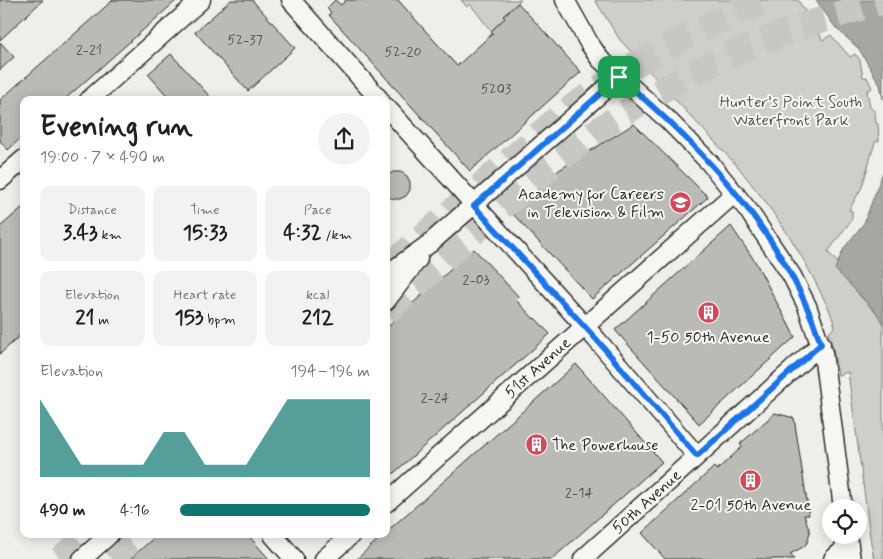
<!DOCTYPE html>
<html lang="en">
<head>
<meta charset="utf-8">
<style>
	:root { --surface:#fff; --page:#f2f2f2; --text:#202124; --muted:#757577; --accent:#0f766e }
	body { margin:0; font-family:Mynerve,sans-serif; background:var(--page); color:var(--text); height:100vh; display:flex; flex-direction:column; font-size:19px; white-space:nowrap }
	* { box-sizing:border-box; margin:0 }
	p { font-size:16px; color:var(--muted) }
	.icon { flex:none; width:28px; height:28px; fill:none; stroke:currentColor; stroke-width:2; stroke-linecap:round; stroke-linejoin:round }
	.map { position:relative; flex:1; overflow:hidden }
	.drawer { position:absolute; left:20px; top:96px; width:370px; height:442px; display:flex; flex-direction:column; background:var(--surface); border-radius:10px; box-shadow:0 2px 12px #0003 }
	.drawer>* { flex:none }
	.controls { position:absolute; left:822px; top:499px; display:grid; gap:10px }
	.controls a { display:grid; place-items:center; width:45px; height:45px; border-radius:50%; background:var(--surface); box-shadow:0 2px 12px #0003; font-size:25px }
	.pin { position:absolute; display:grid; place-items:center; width:42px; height:42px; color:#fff; margin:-21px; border-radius:10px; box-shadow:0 2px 8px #0006 }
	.round { display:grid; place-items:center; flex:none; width:52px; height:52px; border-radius:26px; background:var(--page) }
	.headline { display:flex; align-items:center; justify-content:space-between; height:85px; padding:0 20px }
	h1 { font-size:28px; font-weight:700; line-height:38px }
	.figures { display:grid; grid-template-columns:repeat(3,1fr); gap:8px; height:85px; padding:5px 20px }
	.figures div { display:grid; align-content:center; border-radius:10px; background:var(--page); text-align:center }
	.figures b { font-size:21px; font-weight:700 }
	.figures small { font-size:14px; font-weight:400 }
	.figures p { font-size:14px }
	.chart { height:140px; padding:10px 20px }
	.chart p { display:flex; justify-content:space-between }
	.chart svg { width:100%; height:90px; margin-top:5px; fill:var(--accent); opacity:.7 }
	ul { padding:0 20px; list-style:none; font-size:16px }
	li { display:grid; grid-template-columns:80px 60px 1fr; align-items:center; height:38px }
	li i { height:12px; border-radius:6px; background:var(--accent) }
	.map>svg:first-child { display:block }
	.green { fill:#cececa; stroke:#7c7c7a }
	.water { fill:#a6a6a3; stroke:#757573 }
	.building { fill:#babab7; stroke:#2b2b2b }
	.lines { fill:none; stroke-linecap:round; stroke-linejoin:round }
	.highway-tunnel { stroke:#c7c7c4; stroke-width:26; stroke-dasharray:26 13; stroke-linecap:butt }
	.minor-casing { stroke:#2b2b2b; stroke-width:21 }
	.minor { stroke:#f6f6f2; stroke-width:18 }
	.route-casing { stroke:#fff; stroke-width:10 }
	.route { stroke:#1a73e8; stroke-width:6 }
	.labels { text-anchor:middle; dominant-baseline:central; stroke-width:4; stroke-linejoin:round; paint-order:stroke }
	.number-label { font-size:14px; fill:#4f4f4e }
	.park-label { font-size:16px; fill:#545453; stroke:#f6f6f2 }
	.poi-label { font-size:16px; fill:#2b2b2b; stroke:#f6f6f2 }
	.street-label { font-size:16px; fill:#2b2b2b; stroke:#f6f6f2 }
</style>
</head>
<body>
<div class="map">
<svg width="883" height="559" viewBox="0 0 883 559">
	<rect width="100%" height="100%" fill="#eeeeea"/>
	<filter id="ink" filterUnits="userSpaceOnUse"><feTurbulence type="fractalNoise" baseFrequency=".02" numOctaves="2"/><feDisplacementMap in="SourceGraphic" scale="10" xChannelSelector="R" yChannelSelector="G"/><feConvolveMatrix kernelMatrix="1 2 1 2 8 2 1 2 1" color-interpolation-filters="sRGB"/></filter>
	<g filter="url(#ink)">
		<path class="green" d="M461 0H521L503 16 505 18 491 31 470 4 467 7Z
			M595 0H798L823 40 831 35 850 57 855 54 860 60 863 77H867L872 88 867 91 870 107 875 112 876 123 878 124 879 141 875 142 862 187 849 210 852 211V219L828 252 845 271 859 295 875 312 883 305V559H874L871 543 848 372 838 375 833 349 829 333 835 326 829 309 806 264 790 237 764 200 739 168 620 40Z"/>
		<path class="water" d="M816 0H883V99L880 85 859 49 835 27Z
			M883 172V324L876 312 835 269 844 248 864 223Z"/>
		<path class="building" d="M0 0H43L0 40Z
			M113 0H177L64 100H24V135L8 150 0 141V100Z
			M231 0H252L295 48 248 91 195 32Z
			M335 0 341 5 346 0H398L457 66 493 33 491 31 505 18 503 16 518 3 581 72 470 171 329 15 331 13 327 8Z
			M0 42 14 57 0 70Z
			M171 54 213 100H171L148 74Z
			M634 124 708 197 592 299 512 213 559 170Z
			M393 172H401L407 176 410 182V190L406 196 400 199H393L386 195V176Z
			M24 206V332L0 354V227Z
			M731 226 756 263 795 337 699 424 615 330Z
			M474 249 519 297 516 300 534 319 535 318 550 334 386 480V329L396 318Z
			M576 364 662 462 552 559H357L383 535H386V532L416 506Z
			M775 413 794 418 809 515H804L810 532 807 543 803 547 790 554 794 559H665L642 533 714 467 717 470 742 447 740 444Z
			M157 535H248L269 559H130Z"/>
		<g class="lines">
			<path class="highway-tunnel" d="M392 264 565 112 629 68 684 37 743 9 766 0
				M386 312C451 254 514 193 583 141 670 77 778 28 883 2
				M61 559 88 535
				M111 559 137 535"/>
			<defs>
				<path id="minor" d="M291 0 380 100
					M565 0 589 43 600 59 668 120 709 162 748 210 792 276 807 306 823 353 843 508
					M89 100 201 0
					M386 107 597 340 697 456
					M0 180 24 159
					M386 275 429 244 619 77
					M386 301 418 259
					M386 503 735 193
					M273 535 294 559
					M847 535 851 559
					M82 559 109 535
					M324 559 351 535
					M583 559 821 344
					M833 559 849 545"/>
			</defs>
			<use href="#minor" class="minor-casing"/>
			<use href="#minor" class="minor"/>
		</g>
	</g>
	<g class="lines" filter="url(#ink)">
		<defs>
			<path id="route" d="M619 77C703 148 787 237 821 344L697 456 597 340 474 206Z"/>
		</defs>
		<use href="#route" class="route-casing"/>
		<use href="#route" class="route"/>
	</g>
	<defs>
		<symbol id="school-disc" viewBox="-11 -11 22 22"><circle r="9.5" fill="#d1495b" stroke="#f6f6f2"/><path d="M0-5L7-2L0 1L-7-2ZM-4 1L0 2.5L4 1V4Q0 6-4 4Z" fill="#fff"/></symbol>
		<symbol id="building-disc" viewBox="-11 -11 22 22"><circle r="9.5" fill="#d1495b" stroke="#f6f6f2"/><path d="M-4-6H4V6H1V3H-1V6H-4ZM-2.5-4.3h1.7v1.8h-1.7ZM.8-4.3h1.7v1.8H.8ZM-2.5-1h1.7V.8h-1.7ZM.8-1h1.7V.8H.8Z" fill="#fff"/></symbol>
	</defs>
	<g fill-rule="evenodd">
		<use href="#school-disc" x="668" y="190" width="25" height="25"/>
		<use href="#building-disc" x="696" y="300" width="25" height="25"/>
		<use href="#building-disc" x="524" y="432" width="25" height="25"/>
		<use href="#building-disc" x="738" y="468" width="25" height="25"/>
	</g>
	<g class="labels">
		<g class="number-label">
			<text x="245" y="40">52-37</text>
			<text x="89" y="50">2-21</text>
			<text x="403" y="52">52-20</text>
			<text x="496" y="89">5203</text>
			<text x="476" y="280">2-03</text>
			<text x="435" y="398">2-24</text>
			<text x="579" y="493">2-14</text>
		</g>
		<g class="park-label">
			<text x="791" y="102">Hunter’s Point South<tspan x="791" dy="18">Waterfront Park</tspan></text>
		</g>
		<g class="poi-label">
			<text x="664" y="194" text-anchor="end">Academy for Careers<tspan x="664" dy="18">in Television &amp; Film</tspan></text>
			<text x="708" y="337">1-50 50th Avenue</text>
			<text x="552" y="445" text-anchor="start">The Powerhouse</text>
			<text x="751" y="505">2-01 50th Avenue</text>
		</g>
		<g class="street-label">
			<text transform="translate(538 368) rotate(-42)">51st Avenue</text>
			<text transform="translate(647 502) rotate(-42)">50th Avenue</text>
		</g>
	</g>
</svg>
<div class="controls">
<a><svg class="icon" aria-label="locate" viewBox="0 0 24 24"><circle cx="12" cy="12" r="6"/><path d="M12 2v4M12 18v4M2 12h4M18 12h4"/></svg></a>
</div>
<div class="pin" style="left:619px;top:77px;background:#1e9e55"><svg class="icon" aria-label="arrive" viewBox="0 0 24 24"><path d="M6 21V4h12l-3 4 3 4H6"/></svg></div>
<section class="drawer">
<div class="headline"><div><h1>Evening run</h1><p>19:00 · 7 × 490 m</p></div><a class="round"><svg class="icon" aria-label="share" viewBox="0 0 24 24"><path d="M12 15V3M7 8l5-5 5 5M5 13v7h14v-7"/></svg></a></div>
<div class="figures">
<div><p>Distance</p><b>3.43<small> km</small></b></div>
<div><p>Time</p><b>15:33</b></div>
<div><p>Pace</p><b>4:32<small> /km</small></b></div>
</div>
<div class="figures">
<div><p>Elevation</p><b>21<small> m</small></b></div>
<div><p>Heart rate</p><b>153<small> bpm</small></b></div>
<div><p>kcal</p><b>212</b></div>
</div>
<div class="chart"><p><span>Elevation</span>194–196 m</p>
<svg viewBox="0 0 160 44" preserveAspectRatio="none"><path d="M0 44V6L10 22L20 38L30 38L40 38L50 38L60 22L70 22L80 38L90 38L100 38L110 22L120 6L130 6L140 6L150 6L160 6V44z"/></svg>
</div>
<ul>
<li><b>490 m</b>4:16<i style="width:100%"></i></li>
</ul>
</section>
</div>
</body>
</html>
